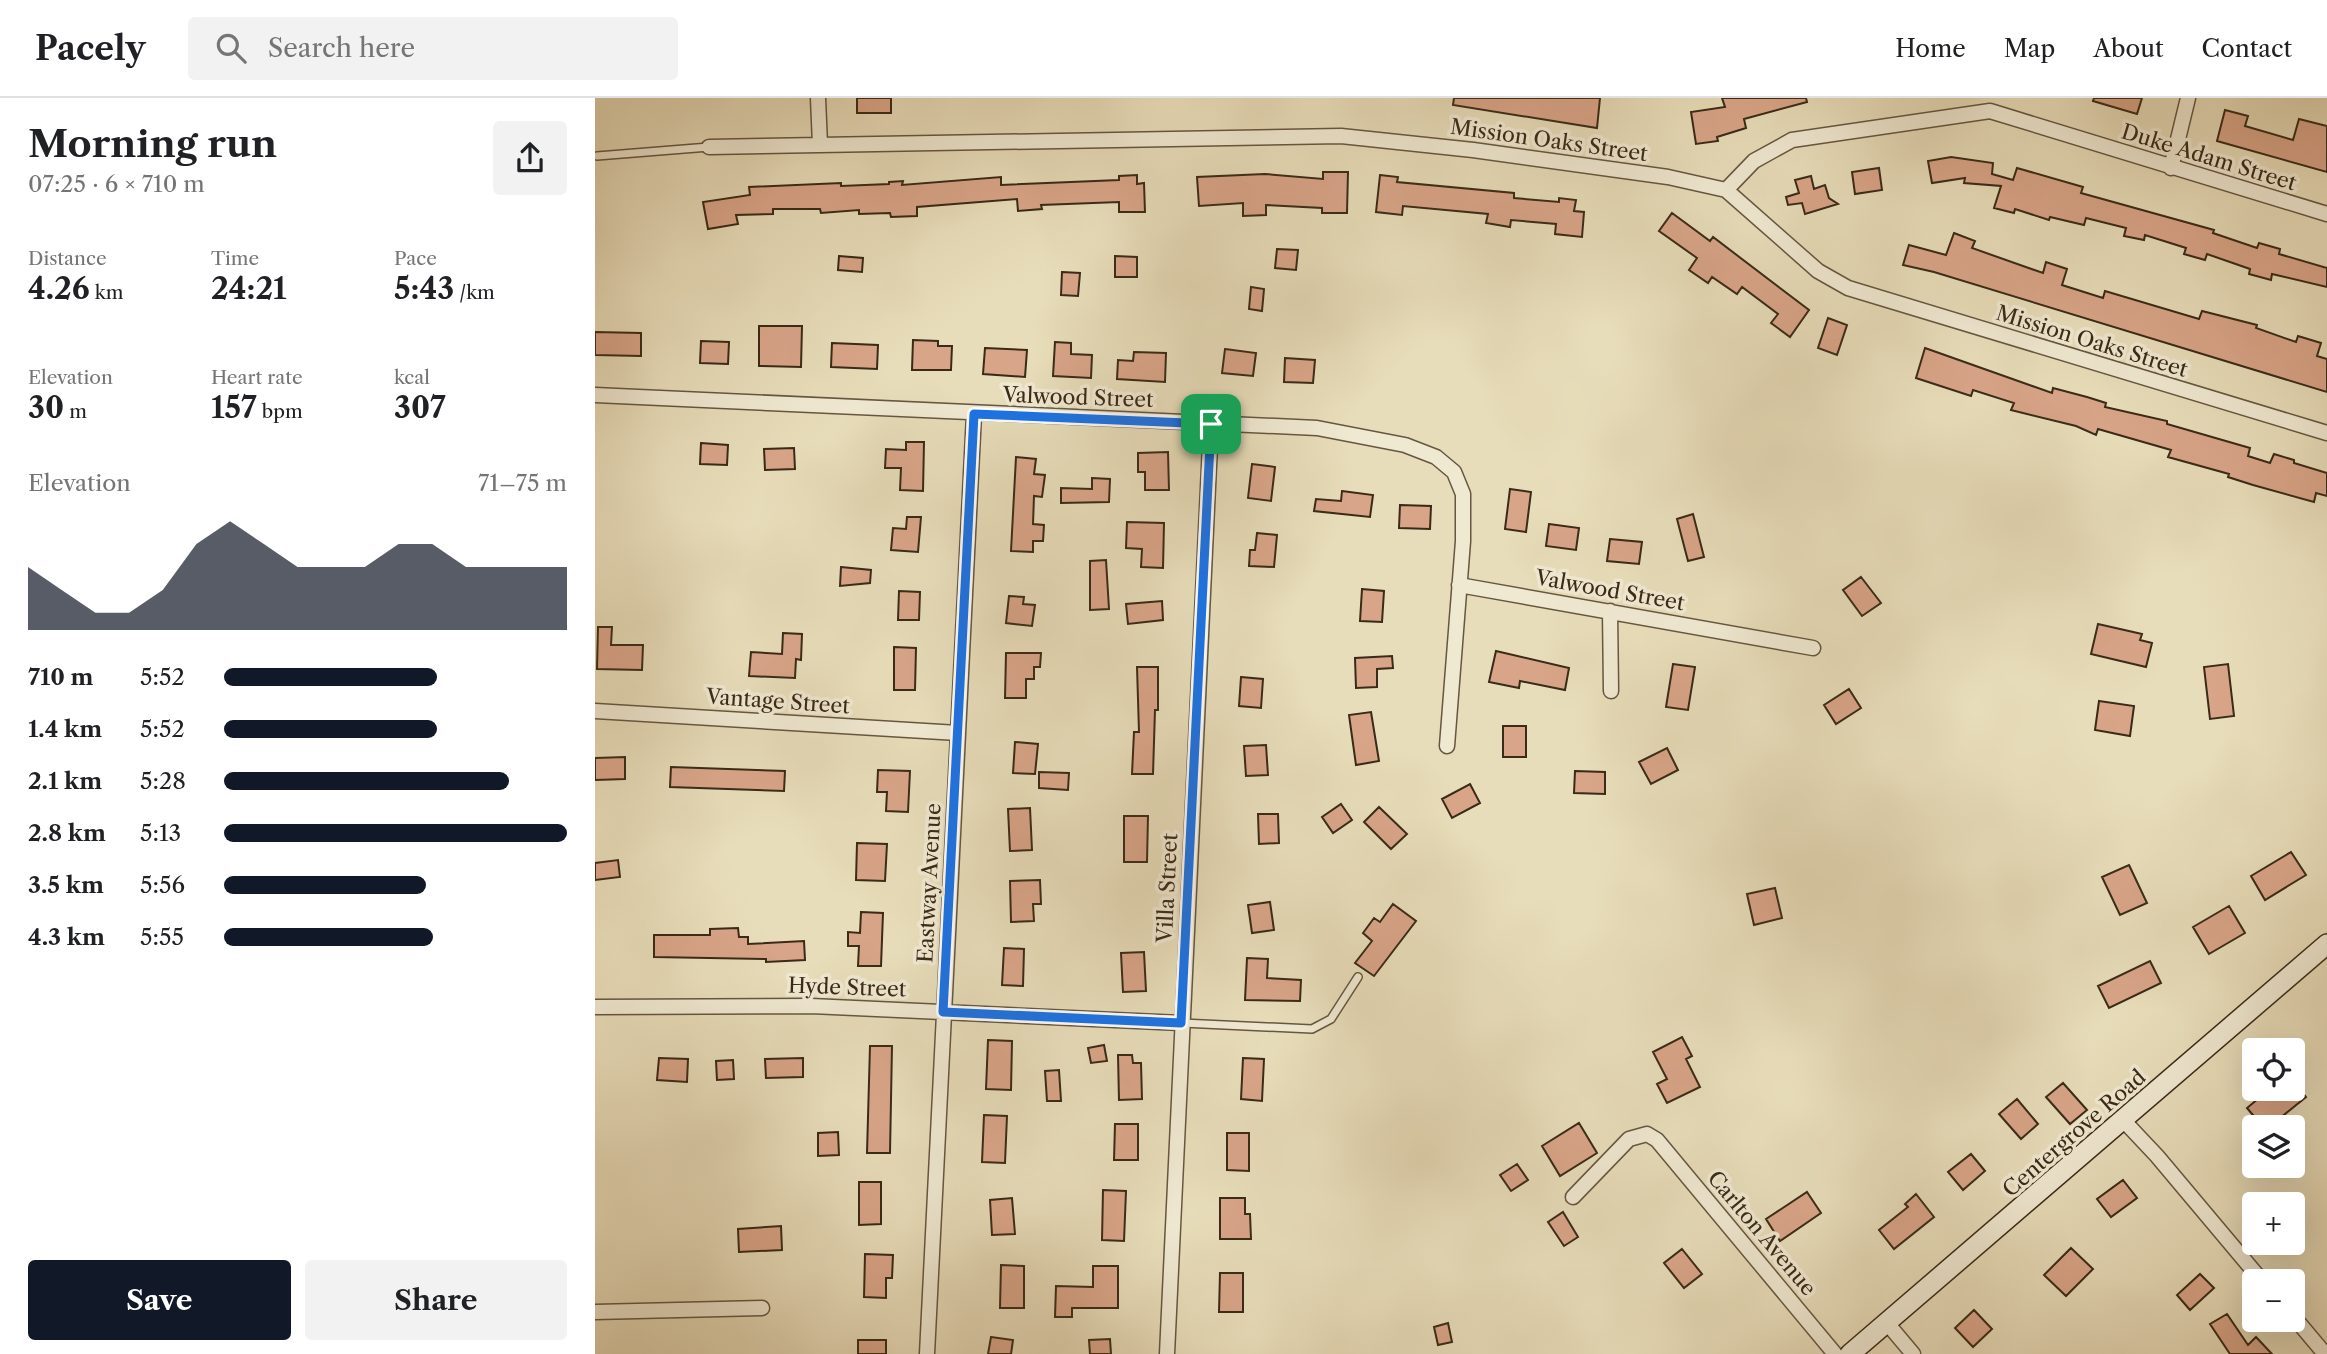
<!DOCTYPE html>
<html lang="en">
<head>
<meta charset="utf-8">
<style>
	:root { --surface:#fff; --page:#f2f2f2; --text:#202124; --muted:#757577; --line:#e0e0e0; --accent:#111827 }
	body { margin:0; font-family:"Libre Caslon Text",serif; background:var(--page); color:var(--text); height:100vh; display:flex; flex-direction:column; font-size:26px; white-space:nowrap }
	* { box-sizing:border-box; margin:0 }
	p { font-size:23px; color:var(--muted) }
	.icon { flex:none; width:38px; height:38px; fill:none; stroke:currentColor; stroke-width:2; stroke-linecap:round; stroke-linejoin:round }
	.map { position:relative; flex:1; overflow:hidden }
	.panel { display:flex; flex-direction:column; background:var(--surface); width:595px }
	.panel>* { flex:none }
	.fabs { position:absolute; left:1647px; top:940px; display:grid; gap:14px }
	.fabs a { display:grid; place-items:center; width:63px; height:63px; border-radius:7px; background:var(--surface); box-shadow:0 7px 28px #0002; font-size:35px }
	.pin { position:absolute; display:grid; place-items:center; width:60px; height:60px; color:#fff; margin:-30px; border-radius:14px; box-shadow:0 4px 10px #0006 }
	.round { display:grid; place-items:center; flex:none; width:74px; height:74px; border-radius:7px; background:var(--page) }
	.headline { display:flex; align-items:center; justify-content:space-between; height:119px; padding:0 28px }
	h1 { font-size:38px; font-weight:700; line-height:52px }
	.figures { display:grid; grid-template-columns:repeat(3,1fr); gap:10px; height:119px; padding:7px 28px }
	.figures div { display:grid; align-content:center }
	.figures b { font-size:30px; font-weight:700 }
	.figures small { font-size:19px; font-weight:400 }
	.figures p { font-size:19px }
	.chart { height:196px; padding:14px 28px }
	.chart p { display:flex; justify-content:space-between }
	.chart svg { width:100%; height:126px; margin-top:7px; fill:var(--accent); opacity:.7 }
	.action { display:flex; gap:14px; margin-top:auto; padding:14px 28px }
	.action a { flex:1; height:80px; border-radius:7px; background:var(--accent); color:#fff; font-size:28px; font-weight:700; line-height:80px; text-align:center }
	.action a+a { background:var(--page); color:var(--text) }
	ul { padding:0 28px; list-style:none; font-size:23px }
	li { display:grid; grid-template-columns:112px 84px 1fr; align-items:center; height:52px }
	li i { height:18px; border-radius:9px; background:var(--accent) }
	header { display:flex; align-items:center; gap:42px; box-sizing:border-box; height:98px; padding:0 35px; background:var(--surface); border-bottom:2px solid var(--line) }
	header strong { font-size:33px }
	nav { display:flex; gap:38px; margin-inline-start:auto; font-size:24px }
	.search { width:490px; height:63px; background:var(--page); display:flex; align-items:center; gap:18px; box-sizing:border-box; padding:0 24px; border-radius:7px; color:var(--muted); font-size:26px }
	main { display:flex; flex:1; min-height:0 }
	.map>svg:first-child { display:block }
	.building { fill:#d9a589; stroke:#3a2a17; stroke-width:2 }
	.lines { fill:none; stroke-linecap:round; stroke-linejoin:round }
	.lane-casing { stroke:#665740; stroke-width:10 }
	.street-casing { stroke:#665740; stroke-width:17 }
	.secondary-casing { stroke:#3a2a17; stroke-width:22 }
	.lane { stroke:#f0e9d2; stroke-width:7 }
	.street { stroke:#f0e9d2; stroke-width:14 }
	.secondary { stroke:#f0e9d2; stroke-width:19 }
	.route-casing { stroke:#fff; stroke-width:14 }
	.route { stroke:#1a73e8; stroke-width:9 }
	.labels { text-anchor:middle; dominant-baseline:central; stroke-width:7; stroke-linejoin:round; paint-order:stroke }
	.street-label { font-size:21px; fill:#3a2a17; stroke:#f0e9d2 }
</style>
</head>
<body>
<header>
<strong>Pacely</strong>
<div class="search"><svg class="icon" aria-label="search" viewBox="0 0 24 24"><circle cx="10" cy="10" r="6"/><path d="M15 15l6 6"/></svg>Search here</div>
<nav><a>Home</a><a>Map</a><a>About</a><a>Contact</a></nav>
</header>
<main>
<section class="panel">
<div class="headline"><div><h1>Morning run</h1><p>07:25 · 6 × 710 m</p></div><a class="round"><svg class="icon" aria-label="share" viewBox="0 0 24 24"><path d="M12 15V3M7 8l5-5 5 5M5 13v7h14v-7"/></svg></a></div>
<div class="figures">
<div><p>Distance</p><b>4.26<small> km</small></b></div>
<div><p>Time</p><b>24:21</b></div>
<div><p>Pace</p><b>5:43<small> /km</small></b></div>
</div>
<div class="figures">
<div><p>Elevation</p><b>30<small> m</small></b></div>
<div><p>Heart rate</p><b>157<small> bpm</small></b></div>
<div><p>kcal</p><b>307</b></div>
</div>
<div class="chart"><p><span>Elevation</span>71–75 m</p>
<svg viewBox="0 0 160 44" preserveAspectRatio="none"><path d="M0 44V22L10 30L20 38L30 38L40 30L50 14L60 6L70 14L80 22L90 22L100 22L110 14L120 14L130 22L140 22L150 22L160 22V44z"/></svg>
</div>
<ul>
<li><b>710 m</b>5:52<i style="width:62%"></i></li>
<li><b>1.4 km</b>5:52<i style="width:62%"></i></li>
<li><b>2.1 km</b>5:28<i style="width:83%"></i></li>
<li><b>2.8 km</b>5:13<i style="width:100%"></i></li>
<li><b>3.5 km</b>5:56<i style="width:59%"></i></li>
<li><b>4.3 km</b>5:55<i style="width:61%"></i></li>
</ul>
<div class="action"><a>Save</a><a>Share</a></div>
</section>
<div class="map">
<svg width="1732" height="1256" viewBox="0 0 1732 1256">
	<rect width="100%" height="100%" fill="#e8ddba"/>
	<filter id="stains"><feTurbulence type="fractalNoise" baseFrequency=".00286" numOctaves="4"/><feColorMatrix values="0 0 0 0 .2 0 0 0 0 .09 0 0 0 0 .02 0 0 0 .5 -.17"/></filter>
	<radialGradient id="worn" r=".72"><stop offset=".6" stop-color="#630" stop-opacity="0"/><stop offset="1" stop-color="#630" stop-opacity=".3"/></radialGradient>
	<path class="building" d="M262 0H296V15H262Z
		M859 0H1005L1002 30 858 7Z
		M1127 0H1211L1212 4 1149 21 1151 30 1122 39 1123 43 1101 46 1096 14 1130 9Z
		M1499 0H1547L1542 16 1498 3Z
		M1630 12 1653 18 1650 28 1698 42 1704 21 1732 28V74L1622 43Z
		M1356 59 1398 65 1397 76 1418 82 1422 70 1488 89 1486 95 1619 132 1618 135 1662 150 1664 145 1685 151 1684 156 1732 170V189L1677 176 1676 182 1654 176 1655 171 1612 156 1610 162 1589 156 1591 150 1550 137 1549 142 1529 138 1531 130 1491 120 1489 127 1455 119 1454 122 1420 111 1419 115 1399 110 1406 88 1369 85 1370 80 1337 85 1333 63Z
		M1284 70 1287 92 1260 96 1257 74Z
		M728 74H753L752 115H727V110L671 107V117L648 118V105L604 108 602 79 670 76 728 81Z
		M542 77V86L549 85 550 114H524V104L446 107 447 111 423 113 422 101 322 109V118L296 119 295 115 264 116V112L226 115 225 111H178V116L141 117 143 126 113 131 108 104 155 97 154 89 246 85V88L294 86V84L308 83 307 87 406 79V87L524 82V78Z
		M785 77 803 79 802 84 919 95V100L964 104V100L981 102 979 113 989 114 987 139 960 136 961 126 916 122 915 129 891 125 893 116 808 108 807 117 781 114Z
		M1216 78 1219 91 1230 87 1234 100 1243 106 1210 116 1207 105 1193 107 1191 99 1204 95 1200 82Z
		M1077 115 1115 143 1118 139 1214 212 1195 239 1176 225 1183 216 1147 189 1142 196 1117 179 1113 185 1094 172 1102 160 1064 133Z
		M1359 135 1380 143 1377 150 1448 175 1451 164 1472 171 1467 187 1508 200 1510 193 1604 221 1607 213 1662 227 1661 230 1701 244 1703 238 1726 245 1722 258 1732 261V294L1339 174 1308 167 1314 147 1351 157Z
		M682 151 703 152 701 172 680 170Z
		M244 158 268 160 267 174 243 172Z
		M520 158 542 159V179H520Z
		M467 174 485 175 483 198 466 197Z
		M656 189 669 191 667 213 654 211Z
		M1233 220 1252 227 1242 257 1223 250Z
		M164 228H207L206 269 164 268Z
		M0 234 46 235V258L0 257Z
		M318 242 343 243V248H357L356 272H317Z
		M106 243 134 244 133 266 105 265Z
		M460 244 476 245V256L497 257 496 280 458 278Z
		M237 245 283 247 282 271 236 269Z
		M390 250 432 252 430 279 388 276Z
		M1330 250 1457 295 1458 290 1492 299 1511 305 1510 309 1572 323V326L1655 350 1653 358 1675 365 1679 356 1699 362V365L1732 375V398L1721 395 1719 404 1658 387 1633 379 1634 376 1573 359 1576 352 1503 331 1501 337 1481 328 1416 312 1419 305 1378 292 1376 298 1321 280Z
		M630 251 661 255 658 278 627 275Z
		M539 254 571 255 570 284 522 281 523 262 538 263Z
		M690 260 720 262 718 285 689 284Z
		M311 344H329L328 393 305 392 306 370H290L291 351 311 352Z
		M106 345 133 347 132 367 105 366Z
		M199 350 200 371 170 372 169 351Z
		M573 354 574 392H550V374H543V355Z
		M421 359 441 361 439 376 450 377 447 399 439 398 438 426 449 427 448 443H438V454L416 453Z
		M657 366 680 369 676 403 653 400Z
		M497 380 515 381 514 404 466 405V390L497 391Z
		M915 391 936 394 931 434 910 431Z
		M747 393 778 397 775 419 719 413 721 401 746 403Z
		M805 407 836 408 835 431 804 430Z
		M1098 416 1109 459 1093 463 1082 421Z
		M312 419H326L323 454 296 452 298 430 311 431Z
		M532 424 569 425 568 470 546 469 547 451 531 450Z
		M954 426 984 430 981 452 951 448Z
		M662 435 682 437 679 469 654 468 655 452H660Z
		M1015 441 1047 444 1044 466 1012 463Z
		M511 462 514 511 495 512V463Z
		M246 469 276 472 275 485 245 488Z
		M1266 479 1286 505 1267 518 1248 492Z
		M767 491 789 493 787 524 765 523Z
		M304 493 325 494 324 522H303Z
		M414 498 429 499 428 506 440 507 437 528 411 525Z
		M567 503 568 522 533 526 531 506Z
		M1503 526 1547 536 1545 542 1557 545 1551 569 1496 556Z
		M3 529H17L16 547H48L47 572 2 571Z
		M188 535 207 536 206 562 201 561 200 580 154 578 156 554 187 556Z
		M299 549 321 550 320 592H299Z
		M901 553 974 570 970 592 925 583 924 590 894 584Z
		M411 555H446L445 569H439V581H431V600H410Z
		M797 558 798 570 782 571V589L761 590 760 560Z
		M1078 566 1100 569 1093 612 1071 609Z
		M1633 566 1639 618 1615 621 1609 569Z
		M542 569H563V612H560L558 676H537L539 634H544Z
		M646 579 668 581 666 610 644 608Z
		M1254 591 1266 610 1241 626 1229 607Z
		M1504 603 1539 608 1535 638 1500 632Z
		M776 614 784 663 761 667 754 617Z
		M908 628H931V659H908Z
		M420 644 443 646 440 676 418 675Z
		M671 647 673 677 651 678 649 648Z
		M1072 650 1083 672 1056 686 1044 664Z
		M30 659V681L0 682V660Z
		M76 669 190 673 189 693 75 689Z
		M283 672 315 673 313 714 291 713 292 694H282Z
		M980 673 1010 674V696L979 695Z
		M444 674 474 675 473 692 444 690Z
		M875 686 885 705 857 720 847 701Z
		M746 706 757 722 738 735 727 719Z
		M784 709 812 736 796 751 769 724Z
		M435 710 437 752 415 753 413 711Z
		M663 716H683L684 745 664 746Z
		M529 718H553L552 764H529Z
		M262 745 292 746 290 783 261 782Z
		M1696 754 1711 777 1670 802 1656 778Z
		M23 762 25 779 0 782V765Z
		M1534 767 1552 805 1525 817 1507 779Z
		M445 782 446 806H438L439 823 416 824 415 783Z
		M1180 790 1187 820 1159 827 1152 796Z
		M675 804 679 832 657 835 653 807Z
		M798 806 821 823 779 878 760 865 777 843 768 835 779 820 785 824Z
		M1634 808 1650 835 1614 856 1598 829Z
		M266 814 288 815 286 868H263L264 848H253V834L265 835Z
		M143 830 144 839H153V846L209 843 210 862 171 864V861L59 859V837H115V831Z
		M409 850 429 851 428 888 407 887Z
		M549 854 551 893 528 894 526 855Z
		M652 860 673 861 672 880 706 882 705 903 650 902Z
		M1555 863 1566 885 1514 910 1503 888Z
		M1087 939 1097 958 1091 961 1105 989 1072 1005 1062 986 1072 981 1058 954Z
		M393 942 417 943 416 992 391 991Z
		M509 947 512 963 496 965 493 950Z
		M275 948H297L295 1055H272Z
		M523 957H537L538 965H546L547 1001 524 1002Z
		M64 960 93 961 92 984 62 982Z
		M208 960V979L171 980 170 961Z
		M648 960 669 961 667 1003 646 1001Z
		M138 962 139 981 122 982 121 963Z
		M464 972 466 1003H452L450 973Z
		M1468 985 1492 1012 1475 1026 1451 999Z
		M1676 990H1704L1711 999 1674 1029H1668L1652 1010Z
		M1422 1001 1443 1026 1426 1041 1404 1016Z
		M389 1017 412 1018 410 1065 387 1064Z
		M984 1025 1002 1055 965 1078 947 1048Z
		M520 1026H543V1062H519Z
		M243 1034 244 1057 223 1058V1035Z
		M632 1035H654V1073L632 1072Z
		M1376 1056 1390 1073 1368 1092 1353 1074Z
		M922 1066 933 1082 916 1093 905 1077Z
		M1528 1082 1542 1100 1516 1119 1502 1101Z
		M264 1084H286V1126L264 1127Z
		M508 1092 531 1093 529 1143 507 1142Z
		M1212 1094 1226 1115 1185 1143 1171 1121Z
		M1321 1096 1339 1119 1299 1151 1284 1132 1313 1109 1310 1106Z
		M417 1100 420 1136 397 1137 395 1102Z
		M625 1100H650V1116H655L656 1141H625Z
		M968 1114 983 1139 969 1148 953 1124Z
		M186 1128 187 1152 144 1154 143 1131Z
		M1476 1150 1498 1171 1471 1198 1449 1177Z
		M1087 1151 1107 1176 1089 1190 1069 1165Z
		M270 1156 298 1157 297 1180H291V1200L269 1199Z
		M406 1167 429 1168V1210H405Z
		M498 1168H523V1210H477V1219H460L461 1188 498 1189Z
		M625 1175H648V1214H624Z
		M1605 1176 1619 1190 1595 1212 1582 1197Z
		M1379 1212 1397 1231 1378 1249 1360 1230Z
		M1632 1216 1653 1247 1661 1239 1677 1256H1635L1615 1226Z
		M853 1225 857 1244 843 1247 839 1229Z
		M396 1239 418 1242 416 1256H393Z
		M515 1241 516 1256H495L494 1242Z
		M263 1242H291V1256H263Z"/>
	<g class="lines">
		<defs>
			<path id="lane" d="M2 58 114 49
				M587 925 717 931 736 921 763 879"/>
			<path id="street" d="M223 0 225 47
				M114 49 746 38 878 52 1073 79 1131 92 1223 173 1253 190 1732 335
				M1576 70 1593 0
				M1131 92 1159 63 1197 42 1395 13 1732 116
				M0 297 722 330 810 347 841 359 859 374 868 396V443L852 648
				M864 487 1218 550
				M1015 513 1016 593
				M0 613 363 635
				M0 909 216 908 586 925
				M1529 1023 1562 1058 1667 1183
				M978 1099 1034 1041 1052 1036 1062 1042 1240 1256
				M0 1214 167 1210
				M1698 1218 1730 1256
				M1292 1225 1318 1256
				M332 1256 379 316
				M572 1256 616 326"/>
			<path id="secondary" d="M1255 1256 1732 846"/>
		</defs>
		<use href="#lane" class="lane-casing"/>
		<use href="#street" class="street-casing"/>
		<use href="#secondary" class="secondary-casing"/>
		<use href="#lane" class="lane"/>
		<use href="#street" class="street"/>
		<use href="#secondary" class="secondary"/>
	</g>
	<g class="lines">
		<defs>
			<path id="route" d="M379 316 616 326 586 925 348 914Z"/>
		</defs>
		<use href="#route" class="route-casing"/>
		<use href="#route" class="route"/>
	</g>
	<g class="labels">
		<g class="street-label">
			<text transform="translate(954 42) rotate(8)">Mission Oaks Street</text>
			<text transform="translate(1614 59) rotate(17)">Duke Adam Street</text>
			<text transform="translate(1497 243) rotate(17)">Mission Oaks Street</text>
			<text transform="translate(483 299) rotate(2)">Valwood Street</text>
			<text transform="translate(1015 492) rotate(10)">Valwood Street</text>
			<text transform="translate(183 603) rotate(4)">Vantage Street</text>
			<text transform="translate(334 785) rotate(-87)">Eastway Avenue</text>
			<text transform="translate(572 790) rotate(-87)">Villa Street</text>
			<text transform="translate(252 889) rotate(2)">Hyde Street</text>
			<text transform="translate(1479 1035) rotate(-41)">Centergrove Road</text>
			<text transform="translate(1167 1135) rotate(50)">Carlton Avenue</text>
		</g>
	</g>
	<rect width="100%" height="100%" filter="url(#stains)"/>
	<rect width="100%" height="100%" fill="url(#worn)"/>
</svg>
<div class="fabs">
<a><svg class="icon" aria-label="locate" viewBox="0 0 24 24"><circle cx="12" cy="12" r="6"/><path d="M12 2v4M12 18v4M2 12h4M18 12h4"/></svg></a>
<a><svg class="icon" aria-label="layers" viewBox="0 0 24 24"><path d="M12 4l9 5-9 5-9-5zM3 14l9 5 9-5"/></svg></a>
<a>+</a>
<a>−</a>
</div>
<div class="pin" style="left:616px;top:326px;background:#1e9e55"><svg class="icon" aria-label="arrive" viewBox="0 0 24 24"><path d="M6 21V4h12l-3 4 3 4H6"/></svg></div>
</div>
</main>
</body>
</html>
